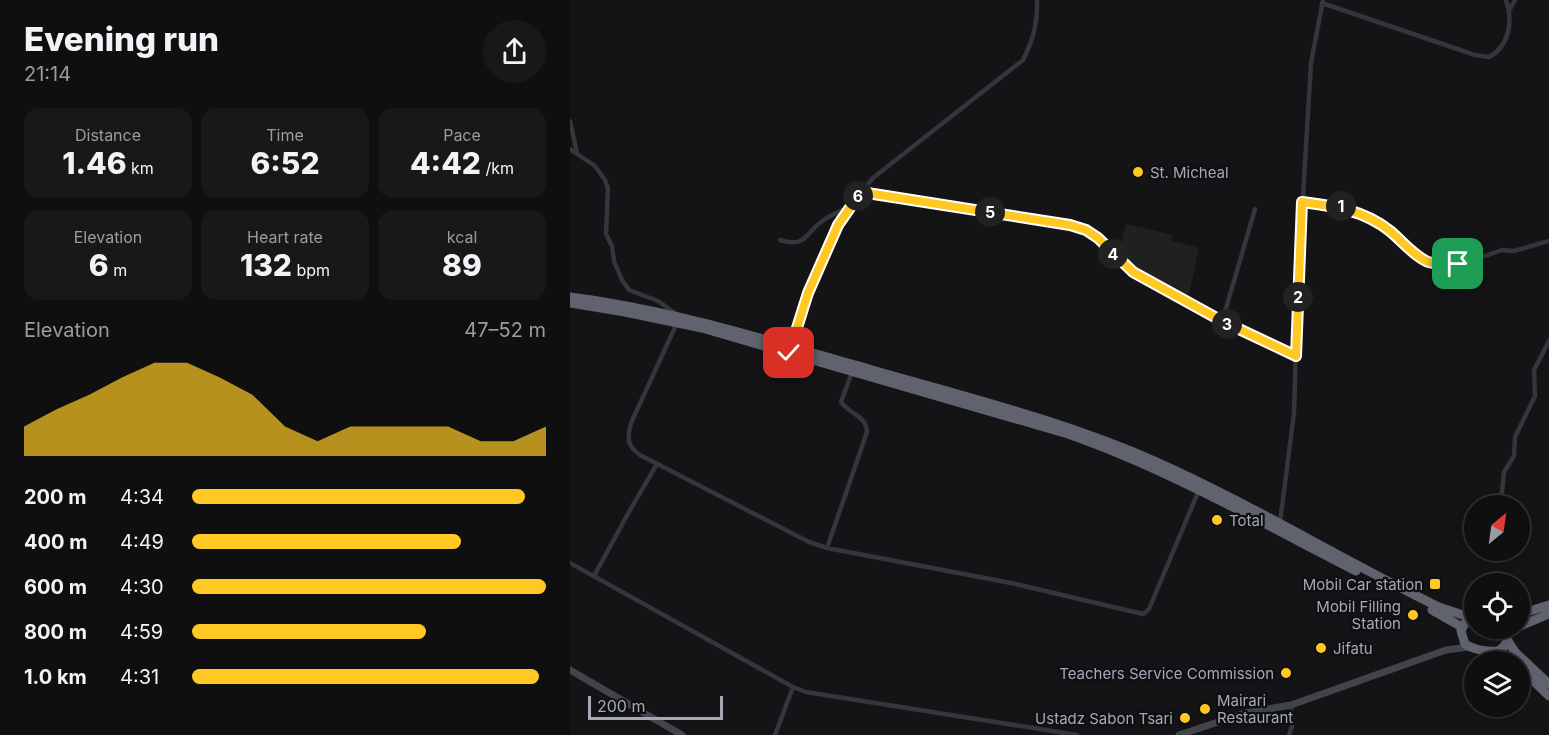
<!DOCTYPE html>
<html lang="en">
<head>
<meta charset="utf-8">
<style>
	:root { --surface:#0f0f10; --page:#181819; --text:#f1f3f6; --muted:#9b9c9f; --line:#2f2f30; --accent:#ffc823 }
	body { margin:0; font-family:Inter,sans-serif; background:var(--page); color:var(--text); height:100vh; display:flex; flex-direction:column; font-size:22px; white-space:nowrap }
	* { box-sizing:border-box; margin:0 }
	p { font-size:20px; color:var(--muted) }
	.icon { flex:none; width:33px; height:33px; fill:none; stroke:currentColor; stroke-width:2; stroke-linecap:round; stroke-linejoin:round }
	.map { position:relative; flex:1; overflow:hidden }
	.details { display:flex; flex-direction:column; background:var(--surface); width:570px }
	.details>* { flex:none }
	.needle { width:39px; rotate:29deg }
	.fabs { position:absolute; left:894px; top:495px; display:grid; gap:12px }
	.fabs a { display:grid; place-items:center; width:66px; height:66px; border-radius:50%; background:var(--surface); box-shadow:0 3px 9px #0003,0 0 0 2px var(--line); font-size:30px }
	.scale { position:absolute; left:18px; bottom:15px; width:135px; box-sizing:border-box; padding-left:6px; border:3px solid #a4a9b8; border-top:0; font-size:16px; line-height:21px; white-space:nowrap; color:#a4a9b8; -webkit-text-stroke:4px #0f0f11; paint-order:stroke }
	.pin { position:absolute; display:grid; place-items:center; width:51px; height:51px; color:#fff; margin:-26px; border-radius:12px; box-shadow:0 3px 9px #0006 }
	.km { position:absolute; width:30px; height:30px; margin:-15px; border-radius:50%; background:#222; color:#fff; font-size:16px; line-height:30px; text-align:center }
	.round { display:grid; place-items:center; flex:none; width:63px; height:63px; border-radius:32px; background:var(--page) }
	.overview { display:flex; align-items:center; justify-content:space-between; height:102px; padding:0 24px }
	h1 { font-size:33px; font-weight:800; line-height:45px }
	.stats { display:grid; grid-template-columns:repeat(3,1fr); gap:9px; height:102px; padding:6px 24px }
	.stats div { display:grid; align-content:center; border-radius:15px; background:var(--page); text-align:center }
	.stats b { font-size:30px; font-weight:800 }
	.stats small { font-size:16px; font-weight:400 }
	.stats p { font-size:16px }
	.chart { height:168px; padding:12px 24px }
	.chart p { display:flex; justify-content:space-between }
	.chart svg { width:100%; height:108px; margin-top:6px; fill:var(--accent); opacity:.7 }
	ul { padding:0 24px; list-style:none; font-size:20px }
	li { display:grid; grid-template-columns:96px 72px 1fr; align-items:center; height:45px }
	li i { height:15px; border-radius:8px; background:var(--accent) }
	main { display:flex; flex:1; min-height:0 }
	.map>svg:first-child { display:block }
	.built { fill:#202023 }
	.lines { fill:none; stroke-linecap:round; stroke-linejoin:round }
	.street { stroke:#35353b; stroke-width:4.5 }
	.secondary { stroke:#42444c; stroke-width:7 }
	.highway { stroke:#60626d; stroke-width:9 }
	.route-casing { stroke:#fff; stroke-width:12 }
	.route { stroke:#ffc823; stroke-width:8 }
	.poi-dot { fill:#ffc823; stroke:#0f0f11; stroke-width:2 }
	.labels { text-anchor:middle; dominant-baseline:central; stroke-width:4.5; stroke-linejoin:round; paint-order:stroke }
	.poi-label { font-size:15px; fill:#a4a9b8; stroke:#0f0f11; text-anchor:start }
</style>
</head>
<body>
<main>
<section class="details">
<div class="overview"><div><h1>Evening run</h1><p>21:14</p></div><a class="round"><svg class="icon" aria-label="share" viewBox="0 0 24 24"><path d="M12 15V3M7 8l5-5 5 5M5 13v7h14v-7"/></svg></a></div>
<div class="stats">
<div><p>Distance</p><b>1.46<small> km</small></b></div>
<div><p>Time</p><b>6:52</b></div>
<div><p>Pace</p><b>4:42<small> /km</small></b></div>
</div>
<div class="stats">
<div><p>Elevation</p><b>6<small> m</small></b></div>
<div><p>Heart rate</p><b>132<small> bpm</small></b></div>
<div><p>kcal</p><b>89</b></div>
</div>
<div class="chart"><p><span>Elevation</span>47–52 m</p>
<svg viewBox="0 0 160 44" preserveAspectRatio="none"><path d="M0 44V32L10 25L20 19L30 12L40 6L50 6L60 12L70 19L80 32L90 38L100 32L110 32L120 32L130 32L140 38L150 38L160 32V44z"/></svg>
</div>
<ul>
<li><b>200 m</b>4:34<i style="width:94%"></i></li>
<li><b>400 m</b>4:49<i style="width:76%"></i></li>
<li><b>600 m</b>4:30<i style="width:100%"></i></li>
<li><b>800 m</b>4:59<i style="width:66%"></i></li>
<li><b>1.0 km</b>4:31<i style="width:98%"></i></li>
</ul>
</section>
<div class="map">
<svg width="979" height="735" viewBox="0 0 979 735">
	<rect width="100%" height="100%" fill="#141416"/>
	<path class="built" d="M556 224 603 235 602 241 629 248 618 299 562 270 548 255Z"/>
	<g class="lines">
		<path class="street" d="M752 3 905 55 919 57C940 46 943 20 936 0
			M939 11 945 0
			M0 121 7 153
			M0 149 25 166 35 180 38 189 36 234 42 246 44 261 52 280 59 290 88 301 108 315
			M291 192 500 225 516 230 528 238 563 272 652 322 726 356
			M732 202 771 207 792 215 817 228 855 261 864 263 883 262 892 264 932 250 944 251 979 241
			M210 240C236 248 235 234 251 222 259 216 269 212 278 207
			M652 322 685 209
			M107 323 61 423C57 438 57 446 70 455L239 542 257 548 441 583 573 614 579 609 629 490
			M221 348 238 293 268 225 280 205 303 178 453 60C463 40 468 23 467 0
			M925 506 932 492 934 472 944 456 945 437 965 396 964 370 979 341
			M710 522 724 413 728 279 741 63 753 0
			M257 548 297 432C296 415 279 414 271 402L282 372
			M0 563 223 687 236 692 507 735
			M24 576 60 510 87 464
			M205 735 223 687
			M719 735 722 726 721 705"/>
		<path class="secondary" d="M0 670 112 735
			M609 735 675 713 721 705 876 650 898 647"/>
		<path class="highway" d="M0 297C102 310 200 341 299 369 396 397 494 421 587 462 683 505 774 561 869 607L902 618
			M0 303 55 312 132 328 498 434C598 469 692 523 786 571
			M862 610 892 627
			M950 614 979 605
			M895 623 891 631 895 644C904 650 918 652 928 651 937 646 940 638 936 628
			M950 626 979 614
			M938 641 945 652 979 684
			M925 652 942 662
			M950 668 979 696"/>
	</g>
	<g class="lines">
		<defs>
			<path id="route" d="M219 353 238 293 268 225 291 192 500 225 516 230 528 238 563 272 652 321 726 356 732 202C764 206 794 210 820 231 831 240 842 254 856 261 865 266 877 261 888 264"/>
		</defs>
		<use href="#route" class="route-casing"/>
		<use href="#route" class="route"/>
	</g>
	<g class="poi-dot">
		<circle cx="568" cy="172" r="6"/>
		<circle cx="647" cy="520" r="6"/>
		<rect x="859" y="578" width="12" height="12" rx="3"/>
		<circle cx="843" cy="615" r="6"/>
		<circle cx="751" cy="648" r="6"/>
		<circle cx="716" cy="673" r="6"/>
		<circle cx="635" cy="709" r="6"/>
		<circle cx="615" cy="718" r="6"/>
	</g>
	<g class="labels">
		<g class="poi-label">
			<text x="580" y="172">St. Micheal</text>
			<text x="659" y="520">Total</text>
			<text x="853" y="584" text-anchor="end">Mobil Car station</text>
			<text x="831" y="606" text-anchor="end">Mobil Filling<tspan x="831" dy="17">Station</tspan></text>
			<text x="763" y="648">Jifatu</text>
			<text x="704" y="673" text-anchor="end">Teachers Service Commission</text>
			<text x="647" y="700">Mairari<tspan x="647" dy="17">Restaurant</tspan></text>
			<text x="603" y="718" text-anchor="end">Ustadz Sabon Tsari</text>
		</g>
	</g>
</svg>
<div class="fabs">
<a><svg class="needle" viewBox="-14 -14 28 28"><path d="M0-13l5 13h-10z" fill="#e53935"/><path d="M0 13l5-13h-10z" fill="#9b9c9f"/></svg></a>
<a><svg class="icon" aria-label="locate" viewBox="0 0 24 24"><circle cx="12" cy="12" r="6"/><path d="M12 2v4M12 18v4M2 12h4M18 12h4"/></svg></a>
<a><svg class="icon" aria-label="layers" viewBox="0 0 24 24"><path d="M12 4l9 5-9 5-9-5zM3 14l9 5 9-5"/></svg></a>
</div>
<div class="scale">200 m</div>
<div class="pin" style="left:888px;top:264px;background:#1e9e55"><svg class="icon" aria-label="arrive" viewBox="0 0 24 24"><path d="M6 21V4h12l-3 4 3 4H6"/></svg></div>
<div class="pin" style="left:219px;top:353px;background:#d93025"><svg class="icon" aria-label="check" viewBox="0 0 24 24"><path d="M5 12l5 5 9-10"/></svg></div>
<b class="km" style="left:771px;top:206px">1</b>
<b class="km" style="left:728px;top:297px">2</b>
<b class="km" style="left:657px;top:324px">3</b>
<b class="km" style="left:543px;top:254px">4</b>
<b class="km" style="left:420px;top:212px">5</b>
<b class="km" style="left:288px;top:196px">6</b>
</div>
</main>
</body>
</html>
